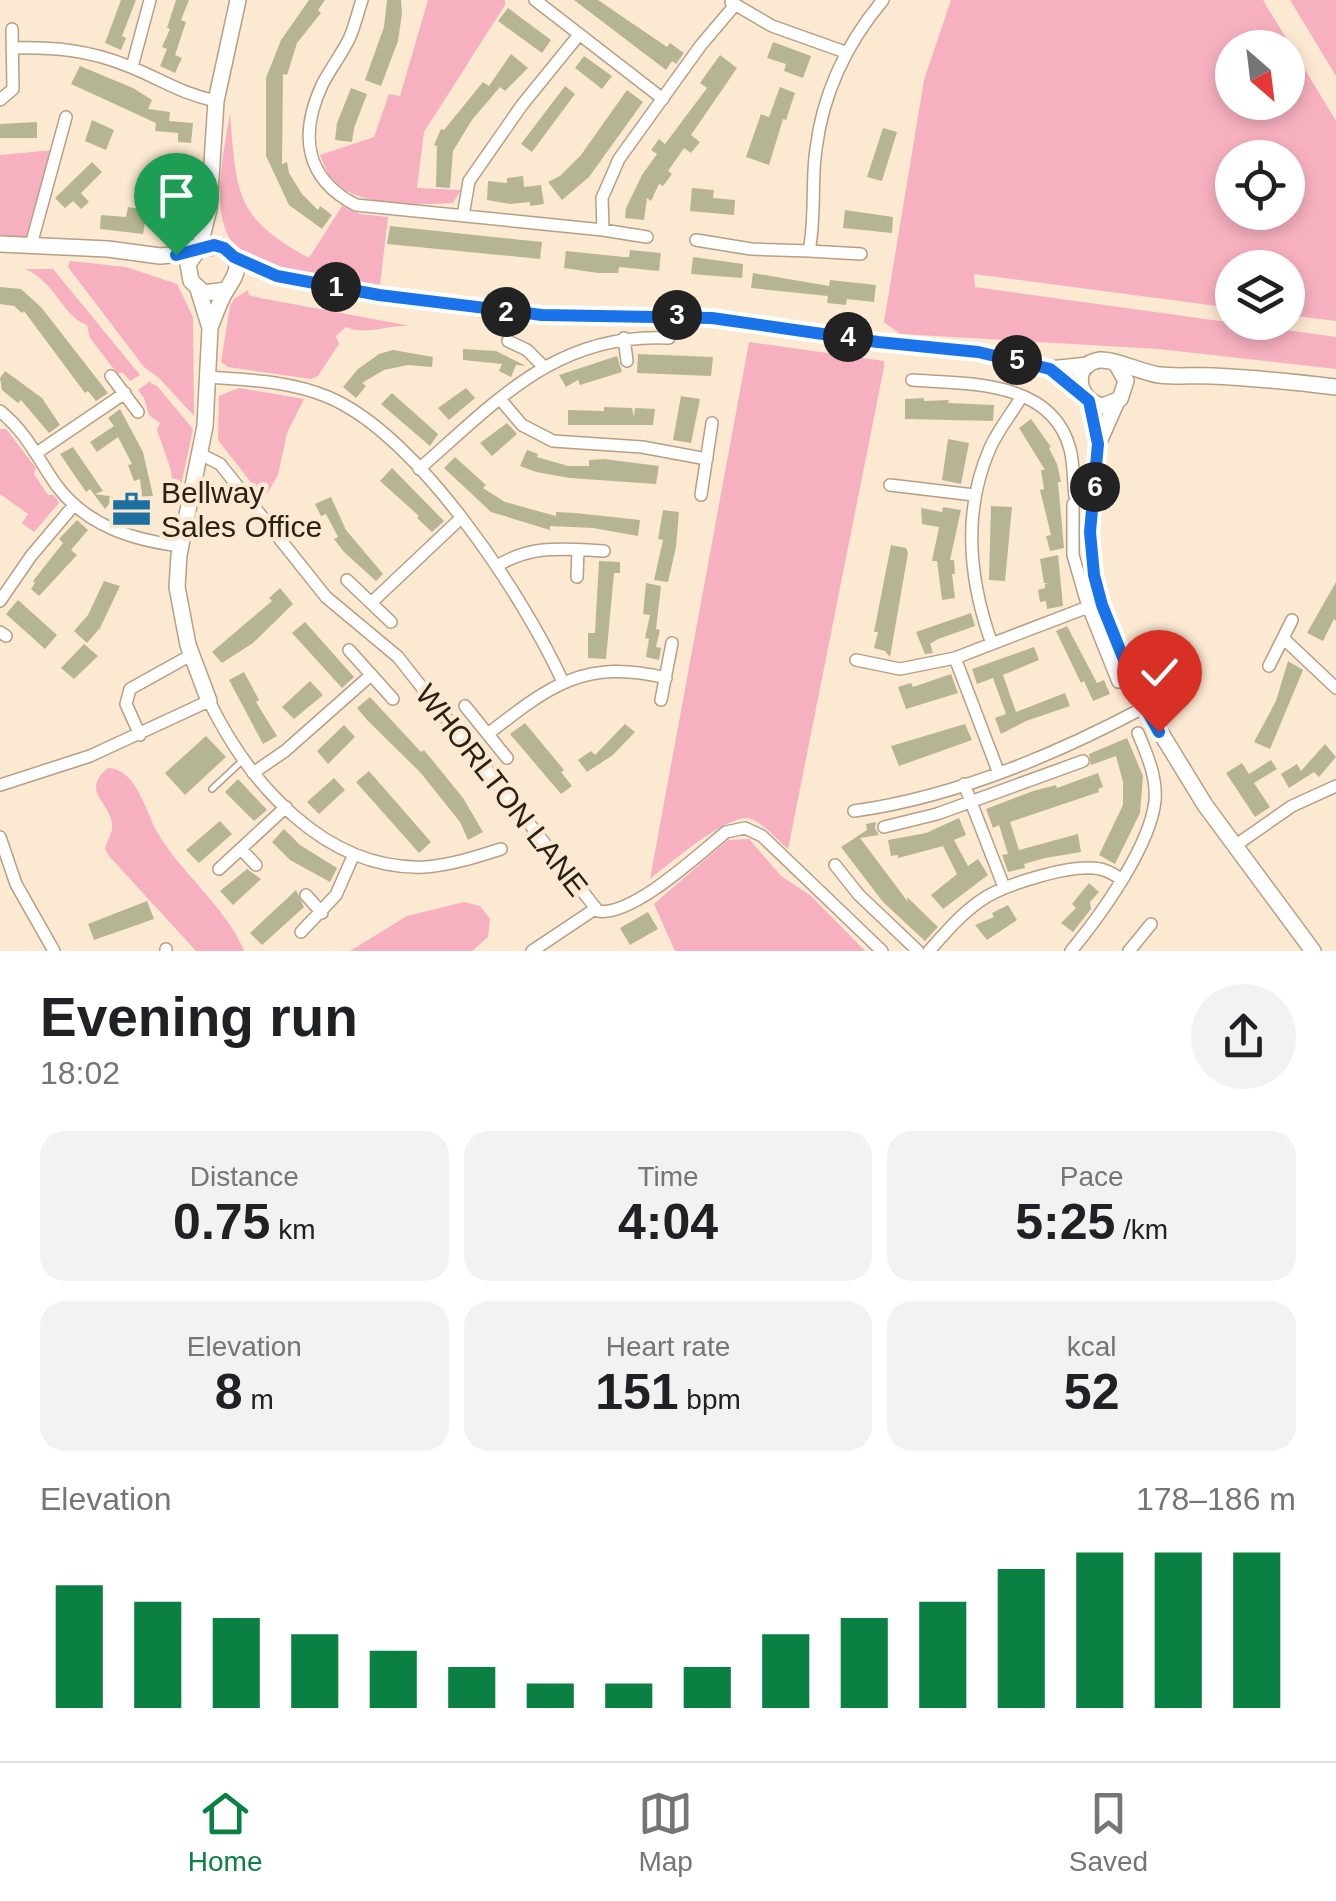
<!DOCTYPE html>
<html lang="en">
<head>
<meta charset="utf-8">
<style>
	:root { --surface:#fff; --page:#f2f2f2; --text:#202124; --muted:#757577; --line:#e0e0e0; --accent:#0b8043 }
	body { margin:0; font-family:Arial,sans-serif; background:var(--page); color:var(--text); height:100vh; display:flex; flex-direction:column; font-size:38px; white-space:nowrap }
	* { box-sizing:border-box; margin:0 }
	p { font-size:32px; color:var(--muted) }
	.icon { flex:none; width:55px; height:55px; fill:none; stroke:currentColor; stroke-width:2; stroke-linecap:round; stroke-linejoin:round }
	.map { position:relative; height:951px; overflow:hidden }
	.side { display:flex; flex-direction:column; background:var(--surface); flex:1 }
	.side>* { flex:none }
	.needle { width:65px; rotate:152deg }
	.fabs { position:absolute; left:1215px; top:30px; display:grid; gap:20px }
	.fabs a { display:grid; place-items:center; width:90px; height:90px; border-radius:50%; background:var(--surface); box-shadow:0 5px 15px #0003; font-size:50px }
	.pin { position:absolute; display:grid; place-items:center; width:85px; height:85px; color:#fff; margin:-102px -42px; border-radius:50% 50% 50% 0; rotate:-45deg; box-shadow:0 0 10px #0007 }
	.pin .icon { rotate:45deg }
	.km { position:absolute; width:50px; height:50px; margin:-25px; border-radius:50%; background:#222; color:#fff; font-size:28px; line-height:50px; text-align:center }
	.round { display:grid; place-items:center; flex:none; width:105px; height:105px; border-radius:52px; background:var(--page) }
	.head { display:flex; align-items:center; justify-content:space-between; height:170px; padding:0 40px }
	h1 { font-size:55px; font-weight:700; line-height:75px }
	.stats { display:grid; grid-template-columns:repeat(3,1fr); gap:15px; height:170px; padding:10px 40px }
	.stats div { display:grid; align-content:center; border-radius:25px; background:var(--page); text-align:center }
	.stats b { font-size:50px; font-weight:700 }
	.stats small { font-size:28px; font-weight:400 }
	.stats p { font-size:28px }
	.chart { height:280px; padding:20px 40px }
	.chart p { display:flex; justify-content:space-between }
	.chart svg { width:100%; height:180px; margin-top:10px; stroke:var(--accent); stroke-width:6 }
	.menu { display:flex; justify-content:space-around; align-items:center; height:140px; border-top:2px solid var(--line); background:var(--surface); font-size:28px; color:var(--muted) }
	.menu a { display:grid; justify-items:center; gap:5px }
	.menu .current { color:var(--accent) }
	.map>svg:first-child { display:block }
	.green { fill:#f7b0c0; fill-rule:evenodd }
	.building { fill:#b6b593 }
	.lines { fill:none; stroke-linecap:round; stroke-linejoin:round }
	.lane-casing { stroke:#b69f84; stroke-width:8 }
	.street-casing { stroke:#b69f84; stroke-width:14 }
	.secondary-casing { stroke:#b69f84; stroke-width:18 }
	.lane { stroke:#fff; stroke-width:5 }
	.street { stroke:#fff; stroke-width:11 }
	.secondary { stroke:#fff; stroke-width:15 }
	.route-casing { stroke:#fff; stroke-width:20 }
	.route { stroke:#1a73e8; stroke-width:12 }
	.labels { text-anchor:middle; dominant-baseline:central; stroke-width:9; stroke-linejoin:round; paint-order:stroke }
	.poi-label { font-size:30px; fill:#2a2116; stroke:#fce9d2; text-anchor:start }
	.street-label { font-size:30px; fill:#2a2116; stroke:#fce9d2 }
</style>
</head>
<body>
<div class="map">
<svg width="1336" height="951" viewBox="0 0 1336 951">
	<rect width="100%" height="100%" fill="#fce9d2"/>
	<path class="green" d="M428 0H505V5L424 132 417 188 461 190 453 203C419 205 353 208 330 177 326 171 323 162 320 155L374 137 389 94 400 96Z
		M951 0H1263L1336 121V321L1288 315V268H1232V308L974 274 975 287 1336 337V369L1159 349 900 334 884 322 924 80ZM1232 48H1288V102H1232ZM1232 158H1288V212H1232Z
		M1290 0H1336V76Z
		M230 114C237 194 234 217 309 258L342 206 360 214 388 217 380 285C348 279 260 270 238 249 207 220 224 152 230 114Z
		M53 150 32 231 25 238 0 239V155Z
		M70 261 126 267 177 284 193 317 194 416 159 378 144 367 68 267Z
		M25 269H53L140 375 130 381 123 373H117L90 338 87 325C63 317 55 281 25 269Z
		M248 290 249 295 260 298 411 326C389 324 367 336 346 327L336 336 339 344 318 376 311 379 228 367 221 362 230 306 234 299Z
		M749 342 884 361V367L788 849C777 840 764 823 751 819 728 812 669 865 650 879Z
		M149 382 157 386 193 429 180 491 173 490 171 470 157 430 160 423 149 415 144 398 138 390Z
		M239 388 304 399 287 433 278 475 267 494H260L218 440 219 396Z
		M0 429H6L36 468 34 474 48 495H54L59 503 34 532 22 523 28 514 0 494Z
		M108 768C136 768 146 812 157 832 180 872 227 908 244 951H196L109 856 105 849C106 842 113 833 112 826 112 803 79 792 108 768Z
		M749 839 781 876 811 896 865 951H675L654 904 728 840Z
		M464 902 480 906 490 919 488 937 472 951H350L407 916Z"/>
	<path class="building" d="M121 0H136L122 36 126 38 121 50 105 43Z
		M176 0H189L181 20 186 22 175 55 182 58 175 73 160 66 167 49 162 47 170 29 167 28Z
		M309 0H325L318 10 321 13 297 43 287 75 283 74 282 164 287 162 289 173 302 194 318 210 320 206 332 215 322 229 289 205 266 156V78L281 40Z
		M387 0H401L402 13 398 41 381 86 365 80 384 27Z
		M574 0H598L667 47 670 43 684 53 676 64 672 61 666 70Z
		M508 8 551 40 542 53 498 21Z
		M773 42 811 56 803 78 784 71 786 64 767 58Z
		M511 54 528 68 505 91 500 87 472 120 453 151 450 188 436 187 437 146 434 145 441 129 444 130 483 82 489 86Z
		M720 55 737 68 691 135 700 142 691 153 684 148 668 171 672 174 663 186 659 184 651 201 647 198 644 220 625 218 626 208 642 175 657 154 651 150 659 139 665 144 707 88 700 83Z
		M584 56 612 76 602 89 575 68Z
		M80 66 133 88 152 100 148 109 170 112 169 121 193 123 191 143 178 142V133L155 131 156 123 71 84Z
		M565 86 575 94 532 152 521 144Z
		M780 87 795 93 786 120 783 119 769 165 746 157 761 114 769 117Z
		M351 88 367 94 354 128 352 142 335 140 337 123Z
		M627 90 643 102 589 177 562 200 548 182 560 176 581 155Z
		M92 120 114 130 106 150 85 141Z
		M37 122V138H0V124Z
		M883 128 897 132 882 181 867 177Z
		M92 162 102 172 81 193 89 202 81 209 73 201 65 208 55 198Z
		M523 176 524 187 541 185 544 204 530 206V202L510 204 487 200 488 181 507 183V178Z
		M692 188 714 190 713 198 735 200 734 215 690 211Z
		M128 207 147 210 143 234 100 229 101 215 126 217Z
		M845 210 893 217 892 233 843 228Z
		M390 226 542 242 540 259 387 244Z
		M630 250 661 253 659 271 619 267 618 273H598L564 268 566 251 624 257H629Z
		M693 257 743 264 742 278 691 274Z
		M753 273 829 286 830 280 876 285 874 302 847 299 846 305 827 303 828 296 751 288Z
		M0 287 21 289 41 307 108 393 96 401 88 391 85 393 24 311 22 313 14 306 0 304Z
		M463 349 496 351 526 366 516 365 511 377 499 371 502 364 463 360Z
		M393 350 433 357 432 367 408 365 384 370 362 383 366 386 356 398 343 387 358 369 379 354Z
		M638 354 713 357 711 376 637 373Z
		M617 356 622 372 580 385 578 380 566 387 559 375Z
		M5 371 42 398 60 425 49 433 21 400 18 403 2 390 0 378Z
		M466 388 475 398 449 420 438 408Z
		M392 393 438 434 430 446 381 404Z
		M681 396 700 399 691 443 673 440Z
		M924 398V401L949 400 948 403 994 405 993 421 905 419V399Z
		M604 407 632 408 634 417 635 408 655 409 653 425H568V410L604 411Z
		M120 409 143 452 153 496 142 497 140 479 134 481 128 465 132 464 118 437 97 452 90 442 114 426 108 418Z
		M1031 419 1051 447 1049 448 1057 464 1061 482H1058L1064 548 1050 551 1046 536 1051 535 1040 490 1044 489 1041 470H1045L1019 428Z
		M507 423 517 434 492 456 480 443Z
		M948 439 969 443 961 484 942 480Z
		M73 447 103 491 95 494 115 497 105 509 90 489 86 492 60 454Z
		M527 450 538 454 537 457 568 466H589V460L604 459 659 466 656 484 570 478 536 472 520 466Z
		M455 457 486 485 483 488 505 502 556 516V512L575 513 640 520 638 536 593 528 550 526V530L491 512 444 468Z
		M392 468 444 521 432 532 417 518 419 516 380 481Z
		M331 497 346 530 383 574 376 581 344 552 334 539 338 537 326 514 321 516 315 504Z
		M991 506 1012 507 1005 581 989 580Z
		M943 507 961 510 950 560H954L955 574H952L955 598 942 600 937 561H932L939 527 922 524 921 508 942 512Z
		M663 510 679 512 676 547 668 582 654 580 663 540 658 539Z
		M77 520 88 530 71 550 77 555 39 596 31 589 35 583 33 581 63 543 59 539Z
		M891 545 906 548 908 553 890 657 885 651 874 648 878 632H874Z
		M1058 555 1063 606 1047 609 1046 601 1040 602 1038 590 1045 588V584L1048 583H1044L1040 559Z
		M599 561 620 562V573H614L606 659 588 658V633H595Z
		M104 581 120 586 100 628 87 643 74 631 88 615Z
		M1336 582V621L1334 619 1323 641 1307 633Z
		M646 583 661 586 656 629 660 630 656 647 661 648 659 660 646 657 649 639 645 638 650 615 643 614Z
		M280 588 293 604 253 643 222 663 212 652 272 601 269 598Z
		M18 600 57 635 45 649 6 614Z
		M971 613 975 626 938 639 930 644 933 653 925 654 916 632Z
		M305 622 354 677 342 688 292 633Z
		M1067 626 1097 683 1104 680 1110 694 1093 701 1084 681 1081 683 1056 631Z
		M84 644 98 656 74 679 61 668Z
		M1034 647 1039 660 1003 675 1016 712 1065 693 1070 706 1026 721 1001 734 995 718 1006 714 993 678 977 684 972 669Z
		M1288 661 1303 670 1270 749 1254 742 1276 701Z
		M244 672 259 700 256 702 277 736 263 744 229 680Z
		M951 674 958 693 906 709 898 687 911 683 913 687Z
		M310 681 323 695 294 719 282 707Z
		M370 697 421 752 424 750 433 761 463 798 483 832 468 840 460 822 420 772 367 720 357 708Z
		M525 723 564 770 561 772 572 786 561 794 510 734Z
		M625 724 635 732 613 755 587 772 578 760 591 751 595 755Z
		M965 724 972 740 899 766 891 746Z
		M344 725 355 737 328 764 317 751Z
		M206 736 226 757 185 795 165 773Z
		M1127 738 1143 776 1140 813 1115 864 1099 855 1123 805V782L1116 756 1091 765 1089 754Z
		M1325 744 1336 757 1319 777 1314 772 1289 788 1281 774 1297 764 1301 771Z
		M1271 760 1277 769 1254 783 1270 807 1255 817 1226 773 1242 763 1249 774Z
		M369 771 431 842 419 853 356 782Z
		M1098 773 1103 787 1098 789 1099 792 1010 822 1019 850 1078 834 1081 852 1045 858 1024 864 1025 868 1008 872 1002 855 1008 854 999 825 993 828 986 809 1033 791 1056 785 1057 788Z
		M334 778 345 790 319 814 307 802Z
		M238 779 267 810 254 821 225 792Z
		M959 818 966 835 954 840 968 866 978 859 988 875 943 909 931 895 957 874 943 846 898 858V855L891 856 888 840 926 833Z
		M220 821 232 834 199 863 186 850Z
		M876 822 875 828 879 835 860 838 908 902 907 897 938 927 925 941 883 902 841 847 867 830 866 824Z
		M284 829 300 845 337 868 330 882 290 860 272 842Z
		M247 869 261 879 233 905 220 891Z
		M1089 883 1099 892 1090 902 1091 909 1073 932 1061 923 1076 908 1072 904Z
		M296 890 304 907 262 945 250 933Z
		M147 901 154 919 94 940 88 924Z
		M1008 905 1017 920 987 940 975 925 994 917 992 913Z
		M648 912 658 929 630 945 620 928Z"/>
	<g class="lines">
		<defs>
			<path id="lane" d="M212 789 243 760"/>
			<path id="street" d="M362 0C358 12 355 25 350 37 342 54 330 69 322 85 299 135 305 179 356 205L603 230
				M535 0 663 99
				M731 2 772 26 845 52
				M12 48C54 47 89 50 128 66 161 79 179 93 216 101
				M132 67 150 0
				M0 100 13 89 12 29
				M463 216 469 181 522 105 578 36
				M647 237 603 230 602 198 619 159 701 45 735 5
				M696 240 751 249 809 251
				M31 245 66 117
				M861 254 809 251C816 216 811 183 816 149 823 92 847 43 883 0
				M624 338 627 361
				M508 341 527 350 544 367
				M111 376 138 412
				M208 377C249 380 290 381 328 397 418 435 523 595 563 682
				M912 380C968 384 1052 380 1070 449 1074 464 1073 481 1075 496
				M500 399 522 425 553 441 642 447 707 459
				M0 411C28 434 37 458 57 486 87 526 133 540 180 546
				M38 452 125 393
				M202 455 220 464 326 597 398 657 598 911C632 917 699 854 726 832L745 828 762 836 882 951
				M419 469C497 401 557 332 669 338
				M890 485 974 495
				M701 495 712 423
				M1073 504V555L1088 607 1118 682
				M497 566C532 544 565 549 604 551
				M577 577 578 550
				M347 580 391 622
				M0 601 31 556 74 505
				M371 603 461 518
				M0 632 6 636
				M1283 638 1336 688
				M992 644C969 580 962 512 990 448 998 430 1012 413 1022 396
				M349 650 393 699
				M955 658 998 771
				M856 660 900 669 955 658 1088 607
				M1269 666 1292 620
				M661 700 672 643
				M465 706 507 758
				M488 734C549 686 585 658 666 678
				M140 735 126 704 130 689 191 655
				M253 773 285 751 371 675
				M964 784 1004 887
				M0 785 90 756 209 701C249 783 325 871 425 867 451 865 476 857 501 849
				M854 811C955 797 1055 755 1145 707 1124 667 1096 606 1091 561 1087 522 1095 482 1098 444
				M884 827 937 814 1083 761
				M0 837 16 884 54 951
				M1236 845 1292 806 1336 786
				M241 849 256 865
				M835 865 859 895 918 951
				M219 869 286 807
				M306 895 322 913
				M301 932 336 895 354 854
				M166 949V951
				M532 951 595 909
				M929 951C945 933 960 915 980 901 1002 885 1072 863 1100 869 1107 870 1115 875 1121 879
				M1071 951C1100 916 1150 847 1155 801 1157 776 1147 755 1138 733
				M1129 951 1151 924"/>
			<path id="secondary" d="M0 244 108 249 160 256 194 253
				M199 249 209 209 216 101 238 0
				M234 257 277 275 366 293 499 311 563 316 712 318 878 342 968 350 1050 369 1088 365
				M198 289 210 328 205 426 179 555 177 587 188 645 209 701
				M210 328C214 317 218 306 223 296 234 276 249 263 221 246L199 249 188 264 191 281 204 293 226 290
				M1117 365 1126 381 1120 399 1103 406C1077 401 1070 364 1100 360 1115 359 1143 373 1159 375 1177 377 1196 375 1213 376 1254 378 1295 382 1336 387
				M1098 444 1117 401
				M1145 707 1205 805 1313 951"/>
		</defs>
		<use href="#lane" class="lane-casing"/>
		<use href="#street" class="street-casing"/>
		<use href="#secondary" class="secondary-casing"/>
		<use href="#lane" class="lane"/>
		<use href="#street" class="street"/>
		<use href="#secondary" class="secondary"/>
	</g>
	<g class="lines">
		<defs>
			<path id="route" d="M176 255 214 245 224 248 234 257 277 276 379 295 542 315 712 318 878 342 978 352 1050 369 1089 401 1098 444 1090 532 1094 575 1102 605 1138 695 1159 732"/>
		</defs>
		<use href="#route" class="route-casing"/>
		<use href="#route" class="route"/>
	</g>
	<defs>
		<symbol id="office-bare" viewBox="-9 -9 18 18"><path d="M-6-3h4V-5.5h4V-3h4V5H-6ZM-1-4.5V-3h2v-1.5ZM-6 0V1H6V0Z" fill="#1d6fa0" stroke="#fce9d2" stroke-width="2.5" paint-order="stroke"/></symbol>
	</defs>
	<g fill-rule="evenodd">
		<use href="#office-bare" x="104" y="482" width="55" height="55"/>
	</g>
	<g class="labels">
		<g class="poi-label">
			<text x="161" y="492">Bellway<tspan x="161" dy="34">Sales Office</tspan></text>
		</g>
		<g class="street-label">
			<text transform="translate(502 790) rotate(52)">WHORLTON LANE</text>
		</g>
	</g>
</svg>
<div class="fabs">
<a><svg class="needle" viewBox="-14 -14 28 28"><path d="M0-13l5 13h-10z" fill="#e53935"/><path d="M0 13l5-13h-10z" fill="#757577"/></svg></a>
<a><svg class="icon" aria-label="locate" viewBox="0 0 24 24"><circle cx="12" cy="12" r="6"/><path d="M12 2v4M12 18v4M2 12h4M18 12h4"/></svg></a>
<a><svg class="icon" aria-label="layers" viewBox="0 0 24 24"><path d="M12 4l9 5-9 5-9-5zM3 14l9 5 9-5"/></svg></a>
</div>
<div class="pin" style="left:176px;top:255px;background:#1e9e55"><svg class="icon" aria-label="arrive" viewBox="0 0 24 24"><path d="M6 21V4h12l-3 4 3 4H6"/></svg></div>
<div class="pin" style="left:1159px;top:732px;background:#d93025"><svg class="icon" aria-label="check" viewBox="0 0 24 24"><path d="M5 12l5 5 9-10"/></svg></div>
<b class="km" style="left:336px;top:287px">1</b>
<b class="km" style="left:506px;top:312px">2</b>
<b class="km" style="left:677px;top:315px">3</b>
<b class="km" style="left:848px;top:337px">4</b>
<b class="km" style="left:1017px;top:360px">5</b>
<b class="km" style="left:1095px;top:487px">6</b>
</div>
<section class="side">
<div class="head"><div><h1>Evening run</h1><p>18:02</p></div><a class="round"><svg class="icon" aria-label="share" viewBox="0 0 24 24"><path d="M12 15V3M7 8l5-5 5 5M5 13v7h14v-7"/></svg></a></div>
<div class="stats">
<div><p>Distance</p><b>0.75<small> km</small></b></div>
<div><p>Time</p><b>4:04</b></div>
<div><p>Pace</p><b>5:25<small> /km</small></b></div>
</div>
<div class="stats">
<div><p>Elevation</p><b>8<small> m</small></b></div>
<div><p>Heart rate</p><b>151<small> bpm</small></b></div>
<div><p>kcal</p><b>52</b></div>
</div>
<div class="chart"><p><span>Elevation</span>178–186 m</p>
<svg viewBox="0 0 160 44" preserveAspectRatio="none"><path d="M5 44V14M15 44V18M25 44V22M35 44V26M45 44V30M55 44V34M65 44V38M75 44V38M85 44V34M95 44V26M105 44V22M115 44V18M125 44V10M135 44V6M145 44V6M155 44V6"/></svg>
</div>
</section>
<nav class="menu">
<a class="current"><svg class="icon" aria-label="home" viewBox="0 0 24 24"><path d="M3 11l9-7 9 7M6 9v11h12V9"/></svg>Home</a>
<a><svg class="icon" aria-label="map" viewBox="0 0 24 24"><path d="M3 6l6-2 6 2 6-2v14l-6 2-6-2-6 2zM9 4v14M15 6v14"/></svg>Map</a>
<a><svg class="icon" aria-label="saved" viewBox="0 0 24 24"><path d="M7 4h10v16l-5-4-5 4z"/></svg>Saved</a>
</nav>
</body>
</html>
